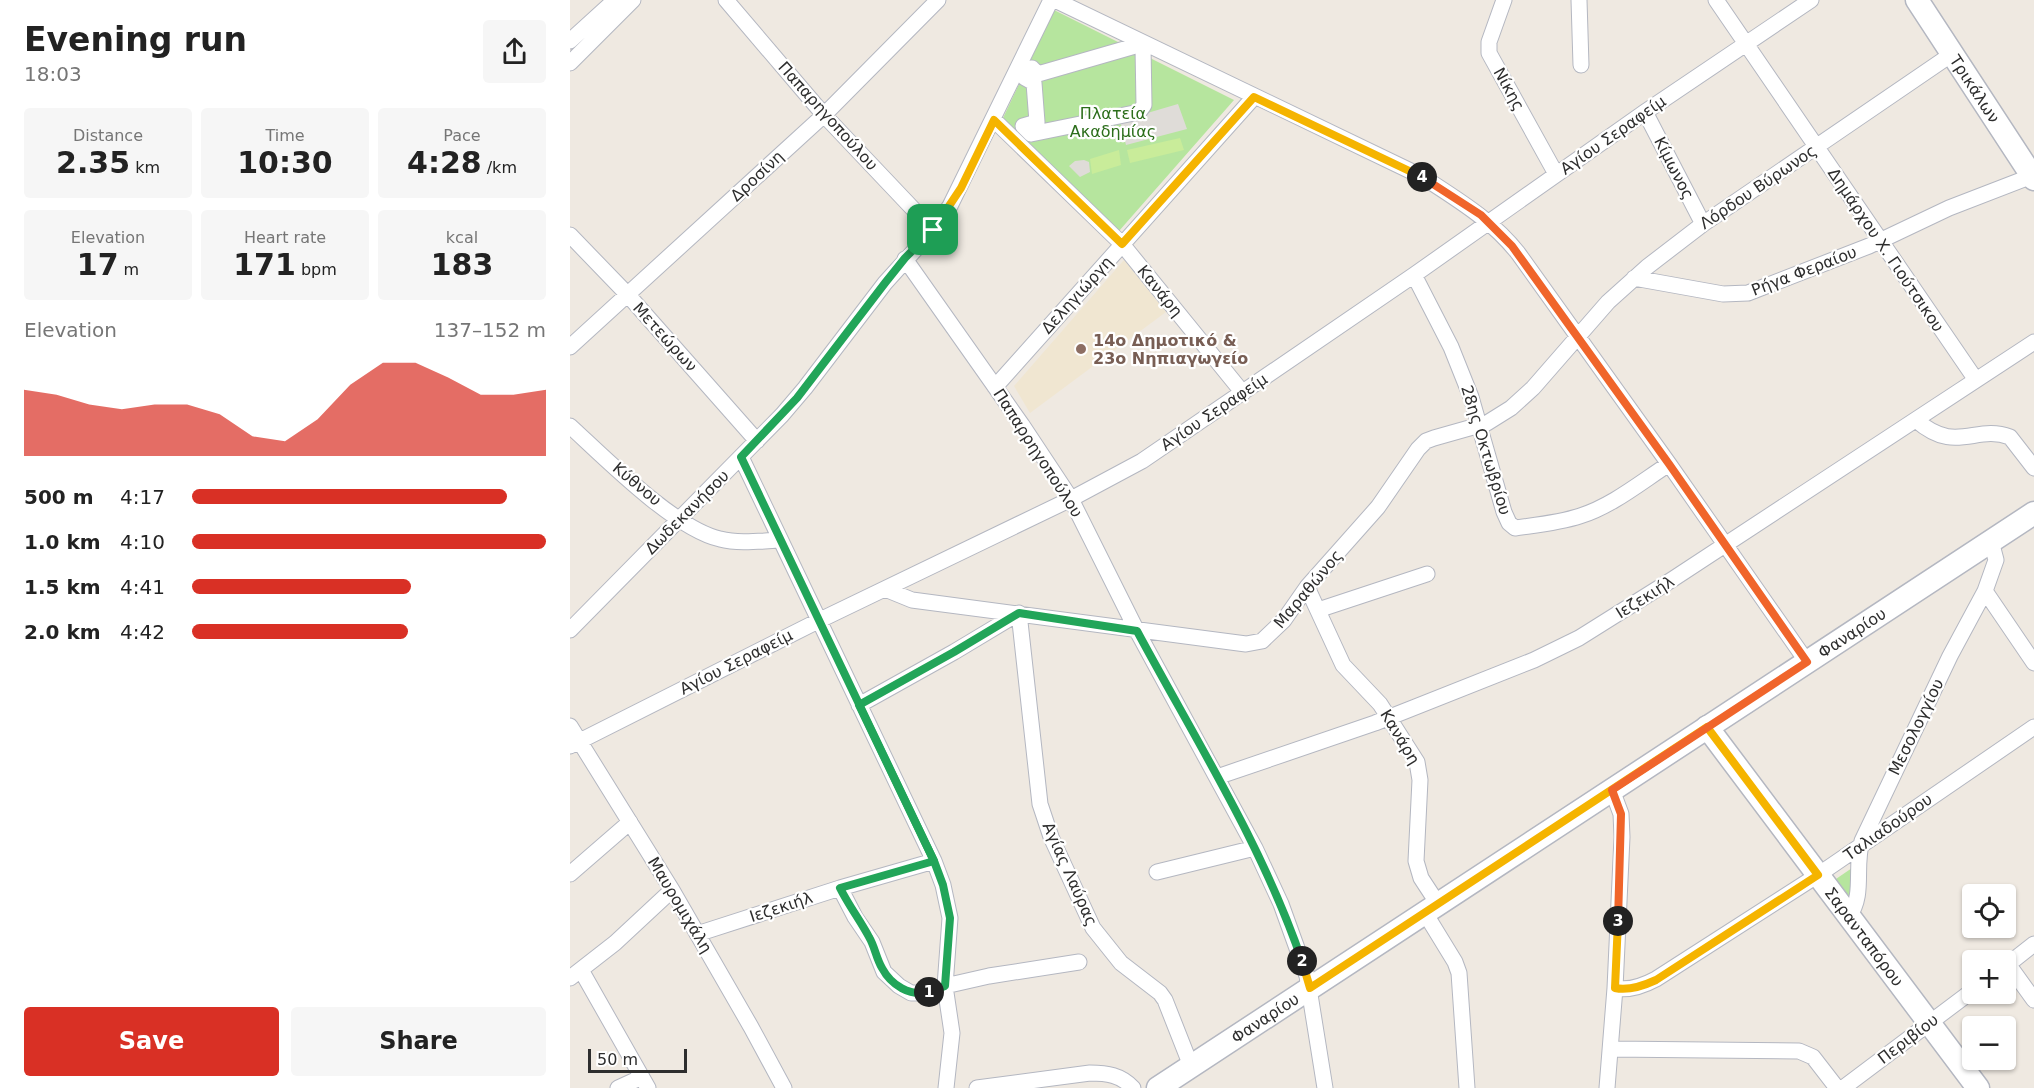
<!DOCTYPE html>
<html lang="en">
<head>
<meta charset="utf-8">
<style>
	:root { --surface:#fff; --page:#f6f6f6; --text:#222; --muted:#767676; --accent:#d93025 }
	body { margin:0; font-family:"DejaVu Sans",sans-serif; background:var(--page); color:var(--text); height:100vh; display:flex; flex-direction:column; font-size:22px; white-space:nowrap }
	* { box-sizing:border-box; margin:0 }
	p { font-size:20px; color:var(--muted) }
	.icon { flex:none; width:33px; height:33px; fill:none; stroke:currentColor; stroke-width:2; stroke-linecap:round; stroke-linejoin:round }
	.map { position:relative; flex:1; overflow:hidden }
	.sheet { display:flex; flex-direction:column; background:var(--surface); width:570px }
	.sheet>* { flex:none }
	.buttons { position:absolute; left:1392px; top:884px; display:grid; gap:12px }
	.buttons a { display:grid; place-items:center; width:54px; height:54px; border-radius:6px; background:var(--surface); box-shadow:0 2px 4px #0004; font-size:30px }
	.scale { position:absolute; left:18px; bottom:15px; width:99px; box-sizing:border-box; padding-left:6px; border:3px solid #2e2e2e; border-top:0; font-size:16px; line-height:21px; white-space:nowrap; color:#2e2e2e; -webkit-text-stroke:4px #fff; paint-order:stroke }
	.pin { position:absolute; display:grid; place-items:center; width:51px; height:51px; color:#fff; margin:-26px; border-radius:12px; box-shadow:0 3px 9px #0006 }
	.km { position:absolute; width:30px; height:30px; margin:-15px; border-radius:50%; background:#222; color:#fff; font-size:16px; line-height:30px; text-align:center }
	.round { display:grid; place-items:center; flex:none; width:63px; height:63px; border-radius:6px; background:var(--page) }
	.headline { display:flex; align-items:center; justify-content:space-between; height:102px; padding:0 24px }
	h1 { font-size:33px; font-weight:700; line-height:45px }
	.stats { display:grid; grid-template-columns:repeat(3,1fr); gap:9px; height:102px; padding:6px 24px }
	.stats div { display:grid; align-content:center; border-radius:6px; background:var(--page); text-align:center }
	.stats b { font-size:30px; font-weight:700 }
	.stats small { font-size:16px; font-weight:400 }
	.stats p { font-size:16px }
	.chart { height:168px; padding:12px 24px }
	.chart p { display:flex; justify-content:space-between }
	.chart svg { width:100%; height:108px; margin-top:6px; fill:var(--accent); opacity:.7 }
	.cta { display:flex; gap:12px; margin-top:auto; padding:12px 24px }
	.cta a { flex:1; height:69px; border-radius:6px; background:var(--accent); color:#fff; font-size:24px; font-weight:700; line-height:69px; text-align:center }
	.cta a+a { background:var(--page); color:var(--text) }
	ul { padding:0 24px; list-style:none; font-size:20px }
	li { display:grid; grid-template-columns:96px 72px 1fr; align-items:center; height:45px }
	li i { height:15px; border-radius:8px; background:var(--accent) }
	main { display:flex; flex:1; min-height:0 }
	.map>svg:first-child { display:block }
	.education { fill:#f0e6d1 }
	.green { fill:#b6e59e }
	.pitch { fill:#c9ec9a }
	.plaza { fill:#dfdcd8 }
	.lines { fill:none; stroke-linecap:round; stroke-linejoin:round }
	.street-casing { stroke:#b4b7c1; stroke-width:17 }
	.secondary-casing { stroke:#b4b7c1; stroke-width:25 }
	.street { stroke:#fff; stroke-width:15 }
	.secondary { stroke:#fff; stroke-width:22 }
	.split-1-casing { stroke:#fff; stroke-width:12 }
	.split-2-casing { stroke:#fff; stroke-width:12 }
	.split-3-casing { stroke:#fff; stroke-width:12 }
	.split-4-casing { stroke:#fff; stroke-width:12 }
	.split-5-casing { stroke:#fff; stroke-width:12 }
	.split-1 { stroke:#22a559; stroke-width:8 }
	.split-2 { stroke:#22a559; stroke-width:8 }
	.split-3 { stroke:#f5b400; stroke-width:8 }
	.split-4 { stroke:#f0652b; stroke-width:8 }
	.split-5 { stroke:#f5b400; stroke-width:8 }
	.education-dot { fill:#8d6e63; stroke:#fff; stroke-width:2 }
	.labels { text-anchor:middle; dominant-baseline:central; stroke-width:4.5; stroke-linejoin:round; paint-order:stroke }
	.street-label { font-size:16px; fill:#2e2e2e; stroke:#fff }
	.park-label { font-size:16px; fill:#2c6e1b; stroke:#fff }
	.education-label { font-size:16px; font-weight:bold; fill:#785e54; stroke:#fff; text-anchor:start }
</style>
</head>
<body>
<main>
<section class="sheet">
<div class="headline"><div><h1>Evening run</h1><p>18:03</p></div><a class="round"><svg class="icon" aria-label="share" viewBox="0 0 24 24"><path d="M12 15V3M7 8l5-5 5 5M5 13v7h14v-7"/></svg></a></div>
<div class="stats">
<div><p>Distance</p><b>2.35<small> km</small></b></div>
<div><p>Time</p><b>10:30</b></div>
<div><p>Pace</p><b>4:28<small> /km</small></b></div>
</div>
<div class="stats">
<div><p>Elevation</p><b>17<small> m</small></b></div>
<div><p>Heart rate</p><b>171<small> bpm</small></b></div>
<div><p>kcal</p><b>183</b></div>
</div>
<div class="chart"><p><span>Elevation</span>137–152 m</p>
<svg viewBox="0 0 160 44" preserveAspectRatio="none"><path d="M0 44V17L10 19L20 23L30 25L40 23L50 23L60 27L70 36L80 38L90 29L100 15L110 6L120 6L130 12L140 19L150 19L160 17V44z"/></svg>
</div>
<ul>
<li><b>500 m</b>4:17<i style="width:89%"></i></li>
<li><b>1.0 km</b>4:10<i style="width:100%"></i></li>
<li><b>1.5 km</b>4:41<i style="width:62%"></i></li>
<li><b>2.0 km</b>4:42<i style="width:61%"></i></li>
</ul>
<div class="cta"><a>Save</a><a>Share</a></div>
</section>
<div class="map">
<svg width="1464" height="1088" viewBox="0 0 1464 1088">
	<rect width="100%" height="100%" fill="#efe9e1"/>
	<path class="education" d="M554 260 596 312 460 413 444 386Z"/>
	<path class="green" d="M484 10 664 100 549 231 433 118Z
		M1282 868 1280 902 1263 881Z"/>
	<path class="pitch" d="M610 138 614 150 560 163 557 150Z
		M549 150 551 165 522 174 520 159Z"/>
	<path class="plaza" d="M608 104 617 129 556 145 550 121Z
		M514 160 519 162 520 172 510 177 499 166 505 161Z"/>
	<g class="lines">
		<defs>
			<path id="street" d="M156 0 254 115 363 230
				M485 0 853 177C888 200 922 220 948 253L1099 464 1237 662
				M934 0 919 42V53L986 174
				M1009 0 1011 65
				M1146 0 1406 380
				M0 41 45 0
				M565 46 573 47 574 105 569 112 461 134 453 126 467 122 464 83 455 78 462 68 468 74Z
				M0 63 63 0
				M1075 112 1133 224
				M424 120 552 244 673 393
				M0 235 58 295 187 441
				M335 259 452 425 501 499 567 631 685 848 711 904 737 976 755 1088
				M844 275 881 347 901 397 934 512 939 523 945 528C966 525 989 523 1010 516 1042 506 1071 482 1099 464
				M1064 278 1153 294 1178 293 1299 246 1379 208 1462 176
				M0 347 254 115 368 0
				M425 387 684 97
				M1346 420C1386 455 1405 424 1440 437L1464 468
				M0 426C35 458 105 529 150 539 169 544 190 541 210 540
				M171 457 364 861 373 885 380 918 375 986 382 1033 376 1088
				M737 587 773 665 810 704 847 762 850 780 846 861 851 878 868 904
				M315 589 342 600 676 644 692 641 714 620 737 587 808 507 848 449 856 441 864 438 917 423 941 408 963 388 1038 302 1077 267 1133 224 1382 54
				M1415 591 1464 663
				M748 610 857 574
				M0 630 212 415 235 388 315 283 363 230 380 206 481 0
				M289 705 384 652 449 613 470 804 481 837 523 928 551 963 590 993 595 1000 621 1066
				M0 726 102 890 181 1027 214 1088
				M0 746 248 621 501 499 572 461 844 275 1075 112 1241 0
				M647 777 805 723 964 660 1009 638 1103 579 1464 342
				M587 872 685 848
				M0 874 60 822
				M270 888 285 917 302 942 314 972 329 986 341 993H356L375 986 419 976 509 962
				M855 913 885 962 889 973 897 1088
				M1279 916C1295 895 1284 866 1292 841L1380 656 1415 591 1426 560 1421 541
				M127 934 270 888 364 861
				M1438 964 1464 1000
				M1436 966 1464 944
				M11 970 78 1088
				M0 978 45 943 102 890
				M1045 988C1059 991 1073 986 1086 979L1248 875 1464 727
				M1041 1049 1229 1051 1243 1057 1267 1088
				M48 1088 72 1077
				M407 1088 520 1073C537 1073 551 1075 563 1088
				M1037 1088 1045 988 1052 837 1051 814 1042 790
				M1273 1088 1402 991"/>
			<g id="secondary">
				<path id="s1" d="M1347 0 1464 179"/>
				<path id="s2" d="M1137 727 1408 1088"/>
				<path id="s3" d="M588 1088 1464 513"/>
			</g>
		</defs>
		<use href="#street" class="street-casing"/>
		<use href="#secondary" class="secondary-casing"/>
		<use href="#street" class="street"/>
		<use href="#secondary" class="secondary"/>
	</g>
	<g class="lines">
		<defs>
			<path id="split-1" d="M359 992C340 997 321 985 312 968 306 958 305 947 299 937 290 920 279 906 270 888L364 861 171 457 227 398 315 283 335 258 363 230"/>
			<path id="split-2" d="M359 992 375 986 380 918 373 885 364 861 289 705 384 652 449 613 567 631C625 739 692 844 732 961"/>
			<path id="split-3" d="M732 961 740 988 1137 727 1248 875 1086 980C1073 986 1059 991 1045 988L1048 921"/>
			<path id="split-4" d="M852 177 911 215 942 246 1099 464 1237 662 1042 790 1051 814 1048 921"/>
			<path id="split-5" d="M363 230 391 188 424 120 552 244 684 97 852 177"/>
		</defs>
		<use href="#split-1" class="split-1-casing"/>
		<use href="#split-2" class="split-2-casing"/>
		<use href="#split-3" class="split-3-casing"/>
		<use href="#split-4" class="split-4-casing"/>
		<use href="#split-5" class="split-5-casing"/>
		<use href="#split-1" class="split-1"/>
		<use href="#split-2" class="split-2"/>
		<use href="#split-3" class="split-3"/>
		<use href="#split-4" class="split-4"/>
		<use href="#split-5" class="split-5"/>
	</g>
	<circle class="education-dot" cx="511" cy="349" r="6"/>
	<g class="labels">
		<g class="street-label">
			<text transform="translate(939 89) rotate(61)">Νίκης</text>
			<text stroke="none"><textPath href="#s1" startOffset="106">Τρικάλων</textPath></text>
			<text transform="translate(258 116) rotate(48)">Παπαρηγοπούλου</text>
			<text transform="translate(1043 135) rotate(-35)">Αγίου Σεραφείμ</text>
			<text transform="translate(1104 168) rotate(63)">Κίμωνος</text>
			<text transform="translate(187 176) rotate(-43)">Δροσίνη</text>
			<text transform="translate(1188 187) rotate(-34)">Λόρδου Βύρωνος</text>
			<text transform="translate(1316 250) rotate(56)">Δημάρχου Χ. Γιούτσικου</text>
			<text transform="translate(1234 271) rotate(-21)">Ρήγα Φεραίου</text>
			<text transform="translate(590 291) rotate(51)">Κανάρη</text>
			<text transform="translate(507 295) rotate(-48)">Δεληγιώργη</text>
			<text transform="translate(95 337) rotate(48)">Μετεώρων</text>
			<text transform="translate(644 412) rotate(-34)">Αγίου Σεραφείμ</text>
			<text transform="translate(916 450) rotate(73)">28ης Οκτωβρίου</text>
			<text transform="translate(468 453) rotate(57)">Παπαρρηγοπούλου</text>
			<text transform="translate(67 484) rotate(40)">Κύθνου</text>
			<text transform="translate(117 512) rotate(-45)">Δωδεκανήσου</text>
			<text transform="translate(738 589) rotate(-50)">Μαραθώνος</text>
			<text transform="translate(1075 597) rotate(-32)">Ιεζεκιήλ</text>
			<text stroke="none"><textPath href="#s3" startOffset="830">Φαναρίου</textPath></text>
			<text transform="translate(166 662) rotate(-27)">Αγίου Σεραφείμ</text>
			<text transform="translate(1346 727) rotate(-64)">Μεσολογγίου</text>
			<text transform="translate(830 737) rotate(59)">Κανάρη</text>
			<text transform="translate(1318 827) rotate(-35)">Ταλιαδούρου</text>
			<text transform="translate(500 874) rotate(66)">Αγίας Λαύρας</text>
			<text transform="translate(110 905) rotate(59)">Μαυρομιχάλη</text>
			<text transform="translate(211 907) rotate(-18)">Ιεζεκιήλ</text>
			<text stroke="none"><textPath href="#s2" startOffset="262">Σαρανταπόρου</textPath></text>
			<text stroke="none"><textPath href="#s3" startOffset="128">Φαναρίου</textPath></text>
			<text transform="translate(1338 1039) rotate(-37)">Περιβίου</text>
		</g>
		<g class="park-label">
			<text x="543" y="113">Πλατεία<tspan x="543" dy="18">Ακαδημίας</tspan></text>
		</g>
		<g class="education-label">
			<text x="523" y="340">14ο Δημοτικό &amp;<tspan x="523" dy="18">23ο Νηπιαγωγείο</tspan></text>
		</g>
	</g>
</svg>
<div class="buttons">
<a><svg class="icon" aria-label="locate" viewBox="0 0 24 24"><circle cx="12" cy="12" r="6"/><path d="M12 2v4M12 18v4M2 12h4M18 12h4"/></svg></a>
<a>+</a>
<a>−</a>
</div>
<div class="scale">50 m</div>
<div class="pin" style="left:363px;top:230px;background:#1e9e55"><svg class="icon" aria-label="arrive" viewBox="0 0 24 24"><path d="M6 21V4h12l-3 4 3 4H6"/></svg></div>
<b class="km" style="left:359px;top:992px">1</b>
<b class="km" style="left:732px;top:961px">2</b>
<b class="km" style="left:1048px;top:921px">3</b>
<b class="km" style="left:852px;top:177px">4</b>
</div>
</main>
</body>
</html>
